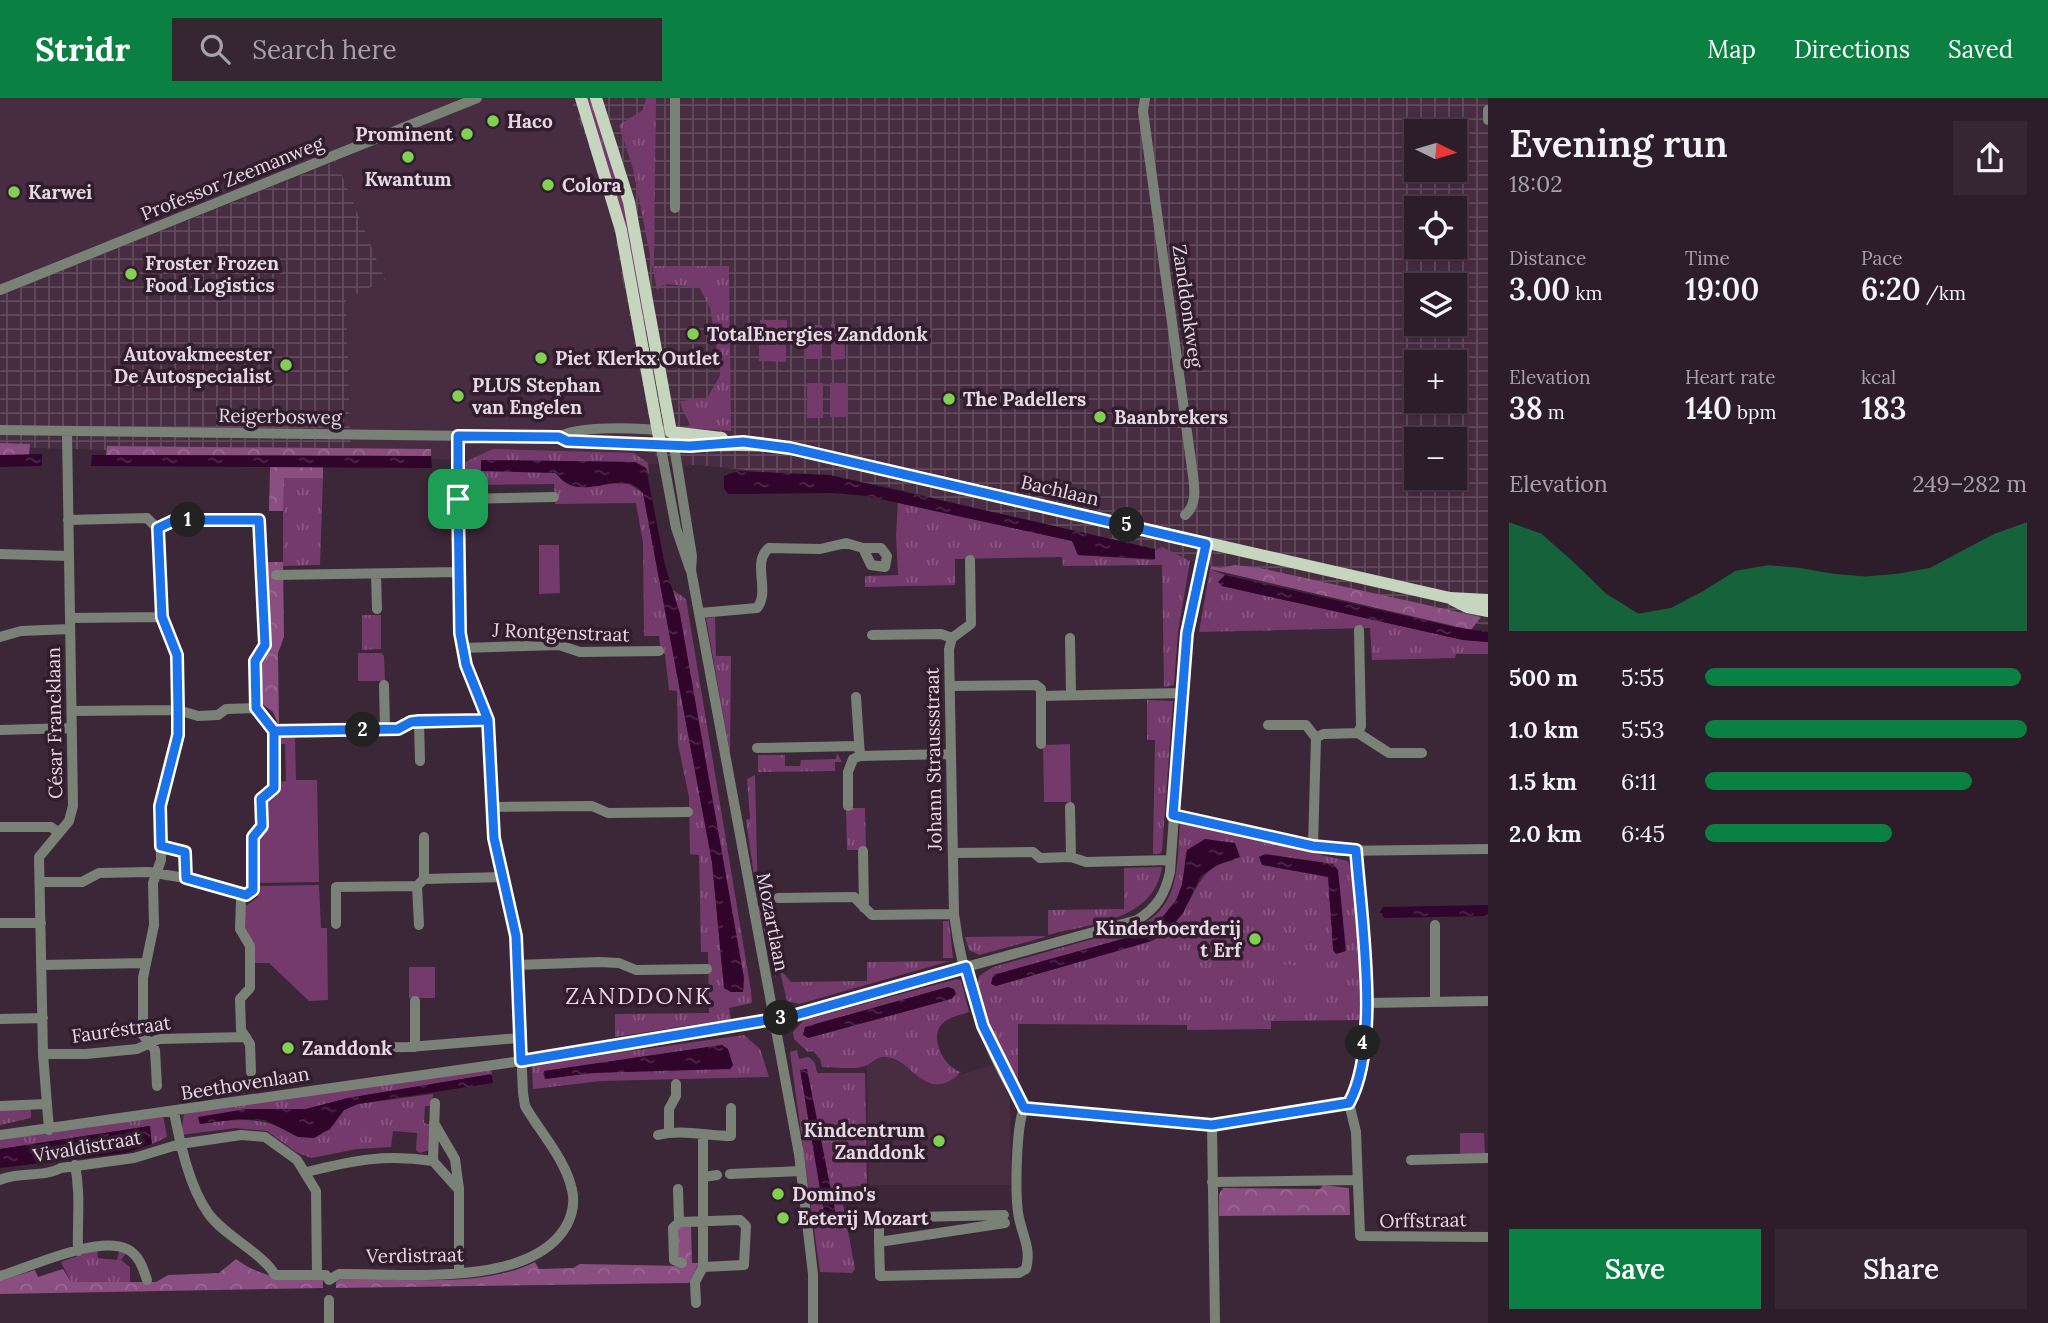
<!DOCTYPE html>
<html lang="en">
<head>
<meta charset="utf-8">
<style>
	:root { --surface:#2d1d2a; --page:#352632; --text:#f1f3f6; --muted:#a7a2a8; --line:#483b47; --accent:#0b8043 }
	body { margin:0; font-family:Lora,serif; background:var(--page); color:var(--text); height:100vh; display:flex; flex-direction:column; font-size:26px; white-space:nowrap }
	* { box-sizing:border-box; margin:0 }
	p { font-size:23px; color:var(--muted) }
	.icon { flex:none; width:38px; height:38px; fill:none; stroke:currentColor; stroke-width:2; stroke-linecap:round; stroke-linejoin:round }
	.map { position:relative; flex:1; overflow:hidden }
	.details { display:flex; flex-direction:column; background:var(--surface); width:560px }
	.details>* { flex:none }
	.needle { width:46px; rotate:95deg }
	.fabs { position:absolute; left:1404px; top:21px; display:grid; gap:14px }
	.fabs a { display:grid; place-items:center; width:63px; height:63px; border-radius:0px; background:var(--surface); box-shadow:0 4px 10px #0003,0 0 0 2px var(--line); font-size:35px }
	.pin { position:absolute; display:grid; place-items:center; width:60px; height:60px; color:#fff; margin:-30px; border-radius:14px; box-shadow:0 4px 10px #0006 }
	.km { position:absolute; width:35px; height:35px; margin:-18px; border-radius:50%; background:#222; color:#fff; font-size:19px; line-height:35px; text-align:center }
	.round { display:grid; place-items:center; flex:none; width:74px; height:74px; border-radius:0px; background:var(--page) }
	.overview { display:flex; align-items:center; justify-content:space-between; height:119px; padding:0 21px }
	h1 { font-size:38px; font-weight:600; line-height:52px }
	.figures { display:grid; grid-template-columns:repeat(3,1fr); gap:10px; height:119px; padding:7px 21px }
	.figures div { display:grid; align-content:center }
	.figures b { font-size:30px; font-weight:600 }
	.figures small { font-size:19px; font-weight:400 }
	.figures p { font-size:19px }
	.chart { height:196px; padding:14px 21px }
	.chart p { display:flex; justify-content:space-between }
	.chart svg { width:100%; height:126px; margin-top:7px; fill:var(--accent); opacity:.7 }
	.button { display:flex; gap:14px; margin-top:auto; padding:14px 21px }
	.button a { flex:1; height:80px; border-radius:0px; background:var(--accent); color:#fff; font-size:28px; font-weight:600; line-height:80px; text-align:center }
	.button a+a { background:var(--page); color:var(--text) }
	ul { padding:0 21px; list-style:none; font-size:23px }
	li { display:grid; grid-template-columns:112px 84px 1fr; align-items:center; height:52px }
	li i { height:18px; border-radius:9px; background:var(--accent) }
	header { display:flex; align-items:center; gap:42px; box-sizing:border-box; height:98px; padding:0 35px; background:var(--accent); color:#fff }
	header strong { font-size:33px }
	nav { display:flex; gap:38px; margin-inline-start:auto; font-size:24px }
	.search { width:490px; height:63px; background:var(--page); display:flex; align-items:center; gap:18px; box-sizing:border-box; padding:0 24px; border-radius:0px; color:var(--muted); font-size:26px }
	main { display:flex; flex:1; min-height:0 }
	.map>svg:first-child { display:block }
	.built { fill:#472c42 }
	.industrial { fill:url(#industrial-grid); fill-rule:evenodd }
	.grass { fill:url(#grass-tufts); fill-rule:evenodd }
	.forest { fill:url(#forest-crowns) }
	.green { fill:#753a6c }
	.water { fill:url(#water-ripples) }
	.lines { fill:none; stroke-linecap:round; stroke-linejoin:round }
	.minor { stroke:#7a8277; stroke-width:10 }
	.major { stroke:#c5d5be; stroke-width:12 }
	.route-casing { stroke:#fff; stroke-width:14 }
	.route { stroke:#1a73e8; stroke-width:9 }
	.poi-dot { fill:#80d051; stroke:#311d2e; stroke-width:2.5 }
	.labels { text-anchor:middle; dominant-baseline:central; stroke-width:7; stroke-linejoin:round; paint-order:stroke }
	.poi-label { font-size:19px; font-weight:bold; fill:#e7d9e4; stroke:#311d2e; text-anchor:start }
	.street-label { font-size:19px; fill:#e7d9e4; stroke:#311d2e }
	.quarter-label { font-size:23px; letter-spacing:2px; fill:#f3d7ed; stroke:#311d2e }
</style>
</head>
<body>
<header>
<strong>Stridr</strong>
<div class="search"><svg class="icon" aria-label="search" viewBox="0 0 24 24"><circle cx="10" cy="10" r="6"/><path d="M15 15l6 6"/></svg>Search here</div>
<nav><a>Map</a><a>Directions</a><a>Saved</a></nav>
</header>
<main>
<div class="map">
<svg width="1488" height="1225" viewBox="0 0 1488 1225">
	<defs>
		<pattern id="industrial-grid" width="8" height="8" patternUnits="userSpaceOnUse" patternTransform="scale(1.75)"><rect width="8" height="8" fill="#472c42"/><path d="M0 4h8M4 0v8" fill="none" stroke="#624a5d"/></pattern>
		<pattern id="grass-tufts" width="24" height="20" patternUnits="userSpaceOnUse" patternTransform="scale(1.75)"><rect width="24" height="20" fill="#753a6c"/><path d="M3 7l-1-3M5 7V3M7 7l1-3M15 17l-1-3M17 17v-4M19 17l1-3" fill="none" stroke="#895681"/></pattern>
		<pattern id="forest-crowns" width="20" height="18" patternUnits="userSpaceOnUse" patternTransform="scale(1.75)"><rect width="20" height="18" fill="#8b4e81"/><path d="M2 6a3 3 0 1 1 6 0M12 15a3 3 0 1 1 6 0" fill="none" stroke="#9b6793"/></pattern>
		<pattern id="water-ripples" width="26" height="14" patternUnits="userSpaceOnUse" patternTransform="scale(1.75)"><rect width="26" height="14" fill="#30042b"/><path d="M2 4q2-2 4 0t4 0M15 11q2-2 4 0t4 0" fill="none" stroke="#4e284a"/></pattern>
	</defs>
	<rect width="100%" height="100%" fill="#3c2738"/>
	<path class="built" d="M0 0H570L605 90 657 366 351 359 346 201 335 63 0 197Z
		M889 959 932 985 992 967 1010 1000 1011 1087H869L867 968 879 960Z"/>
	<path class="industrial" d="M570 0H1488V528L1162 457 882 387 699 367 657 366 605 90ZM1416 33H1454V72H1416ZM1416 110H1454V149H1416ZM1416 187H1454V226H1416ZM1416 264H1454V303H1416ZM1416 341H1454V380H1416Z
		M336 63 385 182 346 201 351 359 0 349V197Z"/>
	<path class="grass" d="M584 0H592L623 100 650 247Z
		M646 0H656L654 168H729L731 333 690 330C689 320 682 315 680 303L707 300 721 276 710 210 699 189 665 186 657 192 633 71 619 27 643 12Z
		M493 351 634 355 648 365 649 376 646 370 635 364 481 362 555 375 599 388 609 385 629 386 643 395 712 764 724 890 744 891 673 492 686 501 751 893 752 905 729 910 731 921 615 939V916L709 915 708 854H701L699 757 690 756 689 699 678 646 677 593 669 592 665 556 661 555 659 538H644L643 445 636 405 555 406 554 386 480 387 479 393 469 392 465 387V364Z
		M283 380H323L320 467 283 468Z
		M898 404 1072 443 1078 457 1154 462 1156 452 1162 449 1190 463 1178 534 1174 587 1164 589 1162 467 1063 468 1062 459 955 461V487L865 489V478L898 477 896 437Z
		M1210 471 1225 477 1222 488 1463 542 1488 544V556H1456L1455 560 1372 562 1370 530 1199 534Z
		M362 517H381V551L362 552Z
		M715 519 716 558H731L730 655 706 520Z
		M1147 602 1173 603 1162 753 1159 756H1153L1155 642H1147Z
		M837 655 842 664H835V673L758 674V657H785V668H800L801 662 836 661Z
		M755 677 758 805 746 722 750 721 747 681Z
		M846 710H865L866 752H847Z
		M1180 725 1348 763 1352 773 1359 865V922L1271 923V931L1187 932V927L1018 926V983C1006 961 972 903 979 878L993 869 1135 829C1181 812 1177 766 1180 725ZM1187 752 1235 762C1202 767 1198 789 1184 813 1176 827 1164 835 1152 843L1129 839C1155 830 1176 814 1182 786 1185 775 1184 763 1187 752Z
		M1162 769C1154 823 1092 825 1048 837V812L1124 811V770Z
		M775 807 776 881 758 808Z
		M943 823H949L953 860H943Z
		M965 839 1045 838V839L979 857 969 852Z
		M950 863 799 906 787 903 779 870 791 884 867 883V864Z
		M957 881 961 882 969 914C961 917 949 919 943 925 928 938 944 970 961 974 926 1009 911 958 884 959 876 959 872 966 865 968 853 972 835 969 822 969L820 961 813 953 808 954 794 941 793 934 804 922ZM948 889 954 899 951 901 808 940 805 929Z
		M744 937 760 951 769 979 601 983 533 991 532 969 540 966ZM722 947 592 975 545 981 543 975 545 973Z
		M797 952 799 961 809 959 815 965 817 975H865L867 1087 840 1090 855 1171 852 1175 820 1174 790 954Z
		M490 970 492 976 348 1000 306 1011H246L198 1020 200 1026C237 1021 266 1017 298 1039L330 1031 344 1012 358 1006 433 996 432 1008H425L424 1025 432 1027 429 1052 420 1055 416 1052 417 1035 393 1033 391 1049 357 1051 311 1060 296 1054 267 1033 235 1030 181 1037 184 1014Z
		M0 1010 31 1011V1020L0 1027Z
		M163 1017 167 1039 152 1046 149 1028 0 1051V1041Z
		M97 1151 98 1160 117 1162 119 1154H127L121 1162 130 1169V1184H71L61 1164Z"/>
	<path class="forest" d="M0 345 30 346 29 357H0Z
		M107 348 431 351V358L106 357Z
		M270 369H323V380H284L283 413H269Z
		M264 464H283L284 539 278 555 279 628 273 614 261 605 258 560 267 537 268 487 264 478Z
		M1235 467 1260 470 1481 519 1471 532 1210 471 1211 468 1221 470Z
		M1323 1087 1349 1090 1350 1117 1219 1118V1096L1223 1090 1320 1091Z
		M679 1127H691L692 1165H699L689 1185 336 1190V1184L342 1180C402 1180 481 1191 535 1164L539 1171 573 1170 580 1166 683 1168 679 1163 676 1130Z
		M236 1161C264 1182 289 1181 323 1180V1190L0 1196V1183L35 1172 38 1179 63 1171 71 1184H156L168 1177 219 1175Z"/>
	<path class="green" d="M760 222H787V239H760Z
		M831 226H844L845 261 831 262Z
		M806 227H822V261H806Z
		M759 247H786V264L759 263Z
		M807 285H823V320H807Z
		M830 285H847V319H830Z
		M539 447H559L560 495 539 496Z
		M358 555H381L384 558 385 583H358Z
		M278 640H295L296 682H317L319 784 258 785 257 740 266 730V703L278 692 279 684 286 683 285 646H278Z
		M1070 646 1071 704H1044L1043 647Z
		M319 787 321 830H327L328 902 309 903 269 865H254L242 829V811L258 799V788Z
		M1274 865 1321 871V895H1274Z
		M409 869H435V900H409Z
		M1460 1035H1484L1485 1056 1460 1057Z"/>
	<path class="water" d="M42 356V368L0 369V357Z
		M92 357 431 358 432 370 91 368Z
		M481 362 635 364 646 370 665 467 680 516 744 880 743 894H731L724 890 712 764 643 395C626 371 591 398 568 386 563 384 559 378 555 375L481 373Z
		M736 373 830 377 1155 451V461L1078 457 1072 443 866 398 833 395 728 396 724 390V378Z
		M1225 477 1454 529 1488 534V544L1463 542 1222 488 1218 484Z
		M1205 741 1235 745 1240 759 1217 767 1201 778 1183 815 1167 833 1152 843 996 888 991 886 993 877 1129 839 1156 827 1176 802 1182 787 1187 752Z
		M1265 756 1333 766 1338 772 1346 853 1336 856 1333 852 1328 779 1262 767 1259 759Z
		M1488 807V816L1484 818 1384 820 1380 814 1383 809Z
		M948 889 954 891 956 896 951 901 808 940 803 937 805 929Z
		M722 947 728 951 733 967 730 971 592 975 545 981 544 973Z
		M807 971 836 1117 832 1123 825 1121 800 972Z
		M492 976 493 985 358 1006 344 1012 330 1031 314 1040 298 1039 265 1022 239 1021 200 1026 198 1019 246 1011H306L348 1000Z
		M150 1028 152 1046 126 1055 0 1070V1051Z"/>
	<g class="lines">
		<path class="minor" d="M1145 0 1143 13 1150 64 1191 363C1193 381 1200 405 1185 417
			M1488 12V22
			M675 110V0
			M0 192 477 0
			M0 332 559 339 567 343 660 345 676 430 690 471
			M559 339C576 327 642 330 665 333
			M673 342 692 458 691 472 799 1056 813 1176V1225
			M458 401 554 399
			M68 422 147 420 158 431 175 422H259L265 547 255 563 256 610 275 630 274 690 261 701 262 728 253 739V792L241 802 240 831 250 848V890L240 901 241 932 250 946 251 974
			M0 456 69 458
			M970 462 971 526 952 540 949 551 954 816C962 881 987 956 1024 1010L1212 1027 1349 1005C1381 947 1361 819 1356 752
			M376 476 377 511
			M276 477 459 474
			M700 515 757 510C771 493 751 464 769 450L820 451 846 445 863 450H881L887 458 885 469 871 467 863 450
			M70 520 162 519
			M872 537 941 536 952 540
			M0 539 21 533 70 531
			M1070 540 1071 597
			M463 550 559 547 580 554 659 553
			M384 587 385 631
			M950 588 1036 587 1041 591V646
			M1041 598 1182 595
			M856 599 860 658 951 656
			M72 613 178 612 198 618 218 617 226 611 256 610
			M419 623 420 663
			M1268 627H1306L1316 640
			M0 632 72 630
			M274 633 398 631 411 623 488 622
			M1358 635 1361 628 1359 532
			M1358 635 1389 655H1422
			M757 650 857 648
			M848 708V674L853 661 860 658
			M491 709 592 708 608 715 688 714
			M1070 709 1071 759
			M1173 717 1339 753 1488 751
			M0 729H51L58 734
			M424 739V781
			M161 748 185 754V780
			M1313 748 1316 640 1323 636 1358 635
			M863 753 864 810
			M953 755 1033 754 1040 760 1071 759 1086 764 1170 762
			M40 784H82L99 775 149 774 185 780 246 797
			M417 788 419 827
			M778 800 854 799 872 817 954 816
			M0 825H41
			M336 826V789L417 788 424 781 504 779
			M1435 827V904
			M41 867 145 865
			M517 867 599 864 619 865 636 872 707 871
			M415 903V949
			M1367 905 1488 903
			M0 921 43 920
			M334 950 409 949 520 940
			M43 956H86L137 951 159 941 246 939
			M157 988 155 952 143 937V880L154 827 153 785 161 762 160 708 178 637 177 557 162 519 158 431
			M435 1005 433 1063 459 1092V1174
			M1349 1005 1356 1034 1360 1138 1488 1139
			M0 1008 45 1006
			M174 1014C180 1045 189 1088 208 1115 223 1137 264 1156 275 1177H326L329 1182 339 1176C402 1175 517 1189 560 1137 570 1125 576 1108 572 1092 566 1062 540 1034 525 1008L523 995 516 838 494 740 488 622 466 567 460 535 458 338
			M434 1025 455 1061 459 1091
			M1212 1027 1215 1225
			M49 1032 43 956 39 759 69 723 73 708 67 333
			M669 1034V1011L676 998V986
			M0 1037 627 948 792 917 1137 822C1157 810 1165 796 1170 774L1187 535 1206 446
			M658 1037C682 1031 706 1038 731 1038V1010
			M1411 1062 1488 1060
			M75 1067C81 1097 77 1123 78 1153
			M307 1074C354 1062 385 1056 433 1063
			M730 1076 801 1073
			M704 1079 717 1077
			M0 1082C19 1073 43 1080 61 1070L134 1060 180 1046 241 1037 265 1039 297 1062 316 1093 317 1176
			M1212 1084 1357 1082
			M678 1091 679 1124 673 1130 674 1162 682 1165
			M871 1120 1004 1117
			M879 1120V1144
			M679 1124 740 1122 746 1128 744 1167 703 1169
			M1005 1125 879 1144 880 1178 1019 1175 1026 1171C1031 1152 1024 1141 1020 1124 1014 1104 1016 1029 1024 1010
			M0 1178C31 1169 97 1137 127 1151 139 1157 143 1170 147 1182
			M329 1202V1225
			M696 1205 695 1184 703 1169V1038"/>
		<path class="major" d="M581 0 621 132 660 345C704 351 746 343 790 350L1450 500 1488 502
			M596 0 629 104 671 334 722 340
			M1453 502 1467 509 1488 513"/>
	</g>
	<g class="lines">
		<defs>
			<path id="route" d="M458 401 460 535 466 567 488 622 411 624 398 631 274 633 256 610 255 563 265 547 259 422H175L158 430 162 519 177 557 178 612V637L160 708 161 748 185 754 186 780 246 797 253 792V739L262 728 261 701 274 690V633L398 631 411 624 419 623 488 622 494 740 516 838 521 963 792 918 966 869 983 928 1024 1010 1212 1027 1349 1005C1381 947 1361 819 1356 752L1313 748 1173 717 1187 535 1206 446 790 350 743 344 690 348 567 343 559 339 458 338V401"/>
		</defs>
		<use href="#route" class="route-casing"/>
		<use href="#route" class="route"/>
	</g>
	<g class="poi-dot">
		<circle cx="493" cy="23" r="7"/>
		<circle cx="467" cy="36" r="7"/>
		<circle cx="408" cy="59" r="7"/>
		<circle cx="548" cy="87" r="7"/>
		<circle cx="14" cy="94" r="7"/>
		<circle cx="131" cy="176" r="7"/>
		<circle cx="693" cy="236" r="7"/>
		<circle cx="541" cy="260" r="7"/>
		<circle cx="286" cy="267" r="7"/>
		<circle cx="458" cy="298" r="7"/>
		<circle cx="949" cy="301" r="7"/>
		<circle cx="1100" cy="319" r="7"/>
		<circle cx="1255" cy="841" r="7"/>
		<circle cx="288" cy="950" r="7"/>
		<circle cx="939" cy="1043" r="7"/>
		<circle cx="778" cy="1096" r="7"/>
		<circle cx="783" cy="1120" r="7"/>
	</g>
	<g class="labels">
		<g class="poi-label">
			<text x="507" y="23">Haco</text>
			<text x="453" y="36" text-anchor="end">Prominent</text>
			<text x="408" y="81" text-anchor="middle">Kwantum</text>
			<text x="562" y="87">Colora</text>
			<text x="28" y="94">Karwei</text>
			<text x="145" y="165">Froster Frozen<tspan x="145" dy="22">Food Logistics</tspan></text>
			<text x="707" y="236">TotalEnergies Zanddonk</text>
			<text x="272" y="256" text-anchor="end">Autovakmeester<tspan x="272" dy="22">De Autospecialist</tspan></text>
			<text x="555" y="260">Piet Klerkx Outlet</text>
			<text x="472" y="287">PLUS Stephan<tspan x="472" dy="22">van Engelen</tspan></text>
			<text x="963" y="301">The Padellers</text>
			<text x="1114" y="319">Baanbrekers</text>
			<text x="1241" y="830" text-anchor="end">Kinderboerderij<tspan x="1241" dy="22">t Erf</tspan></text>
			<text x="302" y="950">Zanddonk</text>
			<text x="925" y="1032" text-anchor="end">Kindcentrum<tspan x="925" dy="22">Zanddonk</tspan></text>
			<text x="792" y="1096">Domino's</text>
			<text x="797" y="1120">Eeterij Mozart</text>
		</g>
		<g class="street-label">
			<text transform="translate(232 80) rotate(-22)">Professor Zeemanweg</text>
			<text transform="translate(1188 208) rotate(82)">Zanddonkweg</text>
			<text transform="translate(280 318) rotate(1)">Reigerbosweg</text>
			<text transform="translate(1060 392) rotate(13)">Bachlaan</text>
			<text transform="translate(561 534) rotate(2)">J Rontgenstraat</text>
			<text transform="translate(54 625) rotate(-91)">César Francklaan</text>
			<text transform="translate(933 661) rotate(-91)">Johann Straussstraat</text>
			<text transform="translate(773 824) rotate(79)">Mozartlaan</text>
			<text transform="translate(121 931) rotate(-8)">Fauréstraat</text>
			<text transform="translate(245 985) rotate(-9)">Beethovenlaan</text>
			<text transform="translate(87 1048) rotate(-10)">Vivaldistraat</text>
			<text transform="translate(1423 1122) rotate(-1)">Orffstraat</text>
			<text transform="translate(415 1157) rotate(-1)">Verdistraat</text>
		</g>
		<g class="quarter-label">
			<text x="639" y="897">ZANDDONK</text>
		</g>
	</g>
</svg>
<div class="fabs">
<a><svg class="needle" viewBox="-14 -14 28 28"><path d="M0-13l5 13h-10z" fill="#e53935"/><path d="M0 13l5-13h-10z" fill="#a7a2a8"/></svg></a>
<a><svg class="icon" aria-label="locate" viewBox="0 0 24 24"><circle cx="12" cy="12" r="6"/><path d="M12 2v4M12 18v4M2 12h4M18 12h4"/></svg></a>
<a><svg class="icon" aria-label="layers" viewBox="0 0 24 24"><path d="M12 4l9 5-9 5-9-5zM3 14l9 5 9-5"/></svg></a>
<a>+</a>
<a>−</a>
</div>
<div class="pin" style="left:458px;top:401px;background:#1e9e55"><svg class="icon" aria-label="arrive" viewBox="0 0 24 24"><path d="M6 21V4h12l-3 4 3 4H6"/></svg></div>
<b class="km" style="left:188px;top:422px">1</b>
<b class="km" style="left:363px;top:632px">2</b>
<b class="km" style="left:781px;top:920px">3</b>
<b class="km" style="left:1363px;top:945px">4</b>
<b class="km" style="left:1127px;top:427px">5</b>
</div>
<section class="details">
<div class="overview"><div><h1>Evening run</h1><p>18:02</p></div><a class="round"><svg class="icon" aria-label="share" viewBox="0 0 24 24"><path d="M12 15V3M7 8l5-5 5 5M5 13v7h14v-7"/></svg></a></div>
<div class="figures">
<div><p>Distance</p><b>3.00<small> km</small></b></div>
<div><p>Time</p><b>19:00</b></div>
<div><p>Pace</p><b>6:20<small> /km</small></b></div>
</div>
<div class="figures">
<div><p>Elevation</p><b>38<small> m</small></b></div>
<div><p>Heart rate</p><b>140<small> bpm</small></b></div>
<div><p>kcal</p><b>183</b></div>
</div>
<div class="chart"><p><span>Elevation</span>249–282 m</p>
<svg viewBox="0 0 160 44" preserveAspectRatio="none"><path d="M0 44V6L10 10L20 20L30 31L40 38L50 36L60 30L70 23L80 21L90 22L100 24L110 25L120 24L130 22L140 16L150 10L160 6V44z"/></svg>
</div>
<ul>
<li><b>500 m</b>5:55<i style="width:98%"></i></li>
<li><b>1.0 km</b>5:53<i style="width:100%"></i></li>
<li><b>1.5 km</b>6:11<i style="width:83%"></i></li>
<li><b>2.0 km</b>6:45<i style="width:58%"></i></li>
</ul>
<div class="button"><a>Save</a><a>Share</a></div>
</section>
</main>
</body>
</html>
